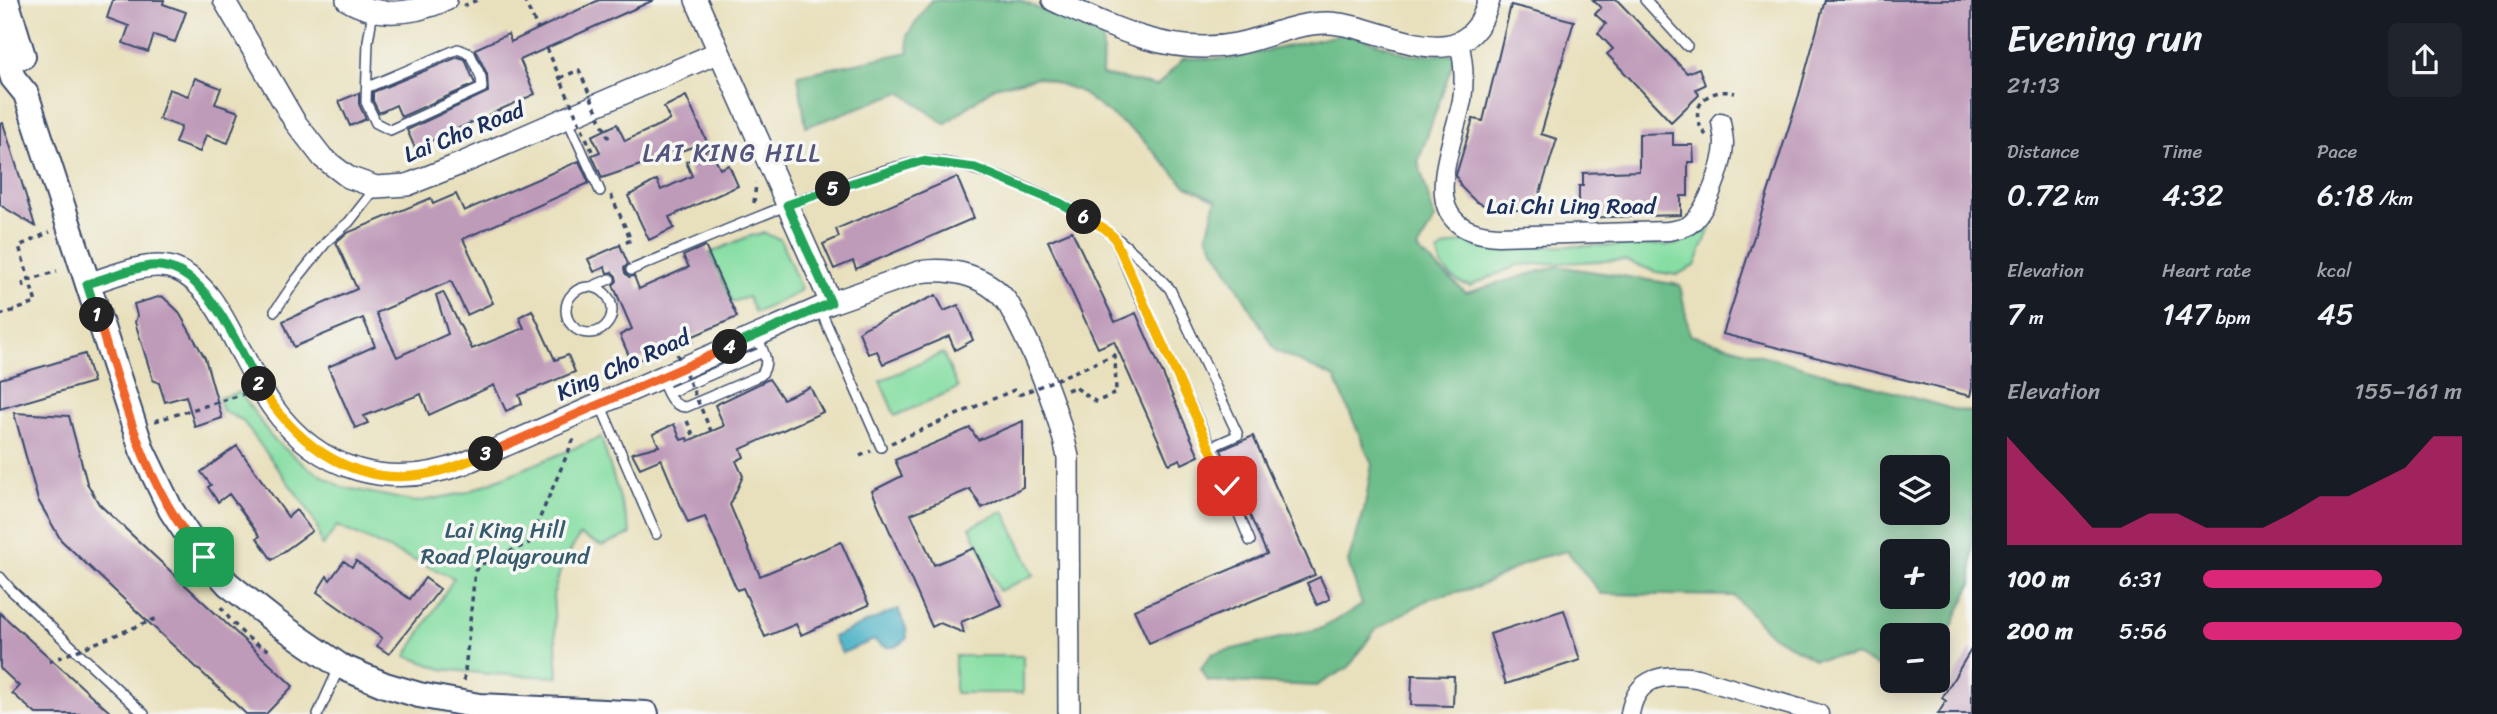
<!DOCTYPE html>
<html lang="en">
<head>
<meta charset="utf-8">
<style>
	:root { --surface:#171b24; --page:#20242c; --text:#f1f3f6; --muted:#9ea1a6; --accent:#db2777 }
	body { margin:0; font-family:Sriracha,sans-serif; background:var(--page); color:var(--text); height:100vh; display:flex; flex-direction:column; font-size:26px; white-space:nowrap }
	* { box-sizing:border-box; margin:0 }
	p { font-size:23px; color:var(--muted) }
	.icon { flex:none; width:38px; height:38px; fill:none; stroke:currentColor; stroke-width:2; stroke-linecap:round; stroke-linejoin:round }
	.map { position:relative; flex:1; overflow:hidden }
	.panel { display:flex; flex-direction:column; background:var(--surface); width:525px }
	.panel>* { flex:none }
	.controls { position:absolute; left:1880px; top:455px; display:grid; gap:14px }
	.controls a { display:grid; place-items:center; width:70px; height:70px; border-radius:10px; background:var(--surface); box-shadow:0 4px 18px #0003; font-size:35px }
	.pin { position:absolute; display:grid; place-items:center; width:60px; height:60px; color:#fff; margin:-30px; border-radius:14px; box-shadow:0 4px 10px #0006 }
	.km { position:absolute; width:35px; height:35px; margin:-18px; border-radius:50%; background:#222; color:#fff; font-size:19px; line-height:35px; text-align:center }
	.round { display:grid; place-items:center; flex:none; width:74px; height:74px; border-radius:10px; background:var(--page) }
	.head { display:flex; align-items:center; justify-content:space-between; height:119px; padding:0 35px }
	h1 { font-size:38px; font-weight:600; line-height:52px }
	.stats { display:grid; grid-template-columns:repeat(3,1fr); gap:10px; height:119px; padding:7px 35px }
	.stats div { display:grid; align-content:center }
	.stats b { font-size:30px; font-weight:600 }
	.stats small { font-size:19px; font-weight:400 }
	.stats p { font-size:19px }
	.chart { height:196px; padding:14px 35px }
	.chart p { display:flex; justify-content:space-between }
	.chart svg { width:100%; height:126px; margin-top:7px; fill:var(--accent); opacity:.7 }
	ul { padding:0 35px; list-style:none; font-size:23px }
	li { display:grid; grid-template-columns:112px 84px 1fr; align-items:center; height:52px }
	li i { height:18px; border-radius:9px; background:var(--accent) }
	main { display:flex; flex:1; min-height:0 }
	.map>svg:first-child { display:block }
	.green { fill:#86dea3; stroke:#508680; stroke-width:2 }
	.forest { fill:#6cbd89; stroke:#447674; stroke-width:2; fill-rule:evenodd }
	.water { fill:#46b1c4; stroke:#307091; stroke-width:2 }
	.building { fill:#bf9bba }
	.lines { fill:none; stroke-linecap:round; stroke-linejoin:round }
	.service-casing { stroke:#3a4a6c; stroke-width:12 }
	.minor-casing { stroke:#3a4a6c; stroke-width:21 }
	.tertiary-casing { stroke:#3a4a6c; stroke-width:24 }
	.secondary-casing { stroke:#3a4a6c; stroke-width:28 }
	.path { stroke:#3a4a6c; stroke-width:3.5; stroke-dasharray:5 5; stroke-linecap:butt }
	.service { stroke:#fff; stroke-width:9 }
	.minor { stroke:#fff; stroke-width:18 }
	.tertiary { stroke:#fff; stroke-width:21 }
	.secondary { stroke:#fff; stroke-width:24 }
	.path-bridge { stroke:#3a4a6c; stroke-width:3.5; stroke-dasharray:5 5; stroke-linecap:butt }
	.split-1-casing { stroke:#fff; stroke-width:14 }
	.split-2-casing { stroke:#fff; stroke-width:14 }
	.split-3-casing { stroke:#fff; stroke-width:14 }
	.split-4-casing { stroke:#fff; stroke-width:14 }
	.split-5-casing { stroke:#fff; stroke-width:14 }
	.split-6-casing { stroke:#fff; stroke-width:14 }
	.split-7-casing { stroke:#fff; stroke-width:14 }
	.split-1 { stroke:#f0652b; stroke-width:9 }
	.split-2 { stroke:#22a559; stroke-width:9 }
	.split-3 { stroke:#f5b400; stroke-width:9 }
	.split-4 { stroke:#f0652b; stroke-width:9 }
	.split-5 { stroke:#22a559; stroke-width:9 }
	.split-6 { stroke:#22a559; stroke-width:9 }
	.split-7 { stroke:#f5b400; stroke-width:9 }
	.labels { text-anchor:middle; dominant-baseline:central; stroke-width:7; stroke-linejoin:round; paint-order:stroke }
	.street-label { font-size:23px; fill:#1b2f5e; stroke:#f6f6f2 }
	.park-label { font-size:23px; fill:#365b6f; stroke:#f6f6f2 }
	.neighbourhood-label { font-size:24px; letter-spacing:2px; fill:#54557e; stroke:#f6f6f2 }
</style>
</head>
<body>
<main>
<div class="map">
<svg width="1972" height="714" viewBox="0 0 1972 714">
	<rect width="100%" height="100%" fill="#f6f6f2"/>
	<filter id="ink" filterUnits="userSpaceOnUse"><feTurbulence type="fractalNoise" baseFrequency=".0143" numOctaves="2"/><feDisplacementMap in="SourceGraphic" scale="14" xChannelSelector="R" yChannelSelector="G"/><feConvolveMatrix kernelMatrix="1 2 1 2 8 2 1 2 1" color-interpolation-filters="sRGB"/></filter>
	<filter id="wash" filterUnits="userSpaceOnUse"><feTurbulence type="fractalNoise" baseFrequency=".00686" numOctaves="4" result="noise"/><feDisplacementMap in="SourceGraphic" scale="28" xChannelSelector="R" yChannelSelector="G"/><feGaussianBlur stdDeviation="1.57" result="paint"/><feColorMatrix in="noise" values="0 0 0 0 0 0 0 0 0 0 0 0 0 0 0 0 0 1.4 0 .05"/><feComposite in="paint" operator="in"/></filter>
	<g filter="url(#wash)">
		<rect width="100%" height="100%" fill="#e8e0bc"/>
		<path class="green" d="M1714 218 1695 266 1676 275 1657 272 1623 260 1518 265 1470 286C1455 283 1439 268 1438 253L1445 247 1465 241 1477 247 1675 245 1703 232Z
			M763 233 780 239 801 289 796 294 755 313 748 297 732 302 710 253 747 237Z
			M943 353 958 388 895 416 880 381Z
			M240 392 272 438 307 467 342 487 416 502 465 493 601 437 631 534 602 546 580 535 562 565 553 595 558 677 490 674 442 669 406 656 454 578 337 526 323 546 321 545 318 529 309 511 242 420 223 411 219 398Z
			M1004 511 1034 575 999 591 970 527Z
			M955 656H1023V693H955Z"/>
		<path class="forest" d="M931 0H1019L1103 37 1102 75 1157 86 1184 58 1229 59 1348 33 1411 55 1456 54 1418 162 1435 219 1417 249 1466 293 1557 266 1680 285 1690 335 1956 410 1972 412V584L1937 658V635H1892V674L1856 656 1814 659 1770 634 1734 596 1601 594 1567 551 1534 559 1478 587 1431 598 1375 630 1349 667 1316 686 1208 681 1201 668 1212 654 1322 628 1362 605 1348 562 1364 511 1372 464 1335 378 1276 351 1207 236 1216 200 1185 185 1138 135 1079 91 1039 77 994 87 945 124 901 92 806 127 798 75 909 52 907 36ZM1892 467H1937V513H1892ZM1892 551H1937V597H1892Z"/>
		<path class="water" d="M898 609 906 628 907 638C897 650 884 650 874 640L842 653 833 637Z"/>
		<g id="blocks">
			<path class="building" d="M113 0H164L163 4 186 12 175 42 154 35 148 52 123 43 129 26 107 18Z
				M599 0H654L520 60 535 94 415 148 407 130 488 92 487 74 475 49 508 34 511 42Z
				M1593 0H1617L1687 73 1699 68 1705 85 1696 89 1699 95 1671 122 1607 54 1613 49 1598 33 1606 24 1595 14 1601 8Z
				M1825 0H1972V388L1970 396 1723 334 1799 95Z
				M1511 5 1574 21 1541 134 1557 139 1537 202 1522 210H1503L1488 207 1475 201 1461 187 1456 175 1473 119 1483 121Z
				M458 57 465 59 475 84 401 117 396 105 379 113 373 101V92Z
				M195 78 221 88 215 104 239 112 228 143 206 135 200 152 175 143 181 127 159 119 169 89 188 96Z
				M359 93V104L366 119 350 126 339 101Z
				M686 96 707 142 681 151 679 148 649 162 602 178 592 155 600 152 592 136 617 124 625 141 670 120 664 107Z
				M3 123 21 180 35 226 0 205V124Z
				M1673 133V145H1693L1694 162H1688V196H1681V215L1575 218 1574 200H1579V186H1583V173L1639 171V134Z
				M710 148 720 169 729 165 738 186 669 217 674 228 649 240 628 196 657 180 661 190 692 176 686 162Z
				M579 161 589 183 463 239 493 303 467 315 451 281 376 313 397 357 448 334 436 295 443 292 472 349 524 328 519 317 532 310 555 360 568 355 575 372 519 395 522 404 506 411 494 385 429 415 421 394 364 416 368 423 355 428 328 367 375 346 363 318 294 347 283 321 357 289 336 242 347 233 431 198 433 204 456 194 464 211Z
				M957 177 974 218 856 269 853 261 834 269 823 244 839 237 836 229Z
				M1072 231 1115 322 1136 313 1199 456 1182 464 1180 459 1169 464 1114 341 1098 348 1048 241Z
				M620 245 628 264 624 268 625 273 629 277 634 276 639 289 689 267 683 256 705 246 737 317 691 337 693 342 676 349 674 345 632 363 620 335 632 329 613 285 617 281 616 276 612 272 607 273 605 267 594 272 588 259Z
				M936 295 944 311 958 305 973 340 955 350 949 336 883 364 877 351 868 354 859 332 866 327Z
				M162 296 178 311 205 358 222 418 195 427 186 396 165 402 159 383 153 380 135 322 137 316 134 304Z
				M85 354 93 382 0 409V379Z
				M769 379 783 399 810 387 823 412 741 449 744 457 736 461 743 476 730 505 760 576 841 542 869 605 801 635 796 624 765 637 743 588 737 590 705 517 688 523 661 459 640 468 632 453 659 446 653 434 674 424 681 440 687 438 688 441 724 426 715 405Z
				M14 413 69 416 87 483 99 504 293 686 266 714H246L61 540 38 500Z
				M1023 421V487L982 508 970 489 911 514 934 565 974 548 1001 605 961 622 964 633 940 623 932 627 872 491 902 476 895 460 970 428 978 440Z
				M1253 436 1315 575 1149 643 1134 610 1267 554 1221 450Z
				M237 446 288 517 296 510 312 531 272 560 257 538 260 536 229 494 218 502 208 487 211 485 201 472Z
				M344 561 352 567 356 561 410 599 425 578 440 589 389 654 377 646 382 638 317 592 327 576 330 580Z
				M1320 577 1330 599 1317 605 1307 583Z
				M1564 610 1580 660 1506 684 1490 634Z
				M0 613 112 714H36L12 693 19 686 0 668Z
				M1972 648V714H1938L1946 701 1942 698Z
				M1412 675 1454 676 1453 706 1411 705Z"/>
		</g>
	</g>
	<g filter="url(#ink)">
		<use href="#blocks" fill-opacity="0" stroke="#3a4a6c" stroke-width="2"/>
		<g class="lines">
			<defs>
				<path id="service" d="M1645 0 1687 46
					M368 87 458 49 470 54 481 77 482 88 390 130 376 123 366 102 368 41 373 11
					M567 118 600 191
					M1115 240 1133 283 1211 447 1250 541
					M631 270C700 241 768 211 839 186 865 177 893 166 920 162 963 156 1068 202 1103 228 1127 245 1150 267 1170 289L1238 435 1211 447
					M566 310a23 23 0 1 1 46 0a23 23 0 1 1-46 0Z
					M591 287 610 279
					M820 309 881 447
					M275 311 296 280 328 240 349 222 375 189
					M661 378C667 391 670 406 686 407L761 375C771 362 763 351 757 337
					M668 393 763 352
					M600 404 656 534
					M0 577 11 590 144 714
					M318 714 339 668"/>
				<path id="minor" d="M1459 42C1464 62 1465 80 1462 100 1452 151 1411 231 1498 236L1668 231C1675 230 1682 229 1689 225 1707 212 1723 166 1724 144 1724 137 1722 129 1721 122
					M1630 714C1636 676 1664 673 1697 678L1819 714"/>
				<path id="tertiary" d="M224 0 295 122 323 158 348 177 376 187 407 185 460 164 719 52
					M347 0C379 19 413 14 446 0
					M696 0 831 303
					M1053 0C1111 27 1170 57 1236 44 1268 38 1295 22 1329 23 1385 25 1466 87 1489 0
					M87 284C112 277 149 259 175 269 210 283 226 325 243 355 252 372 261 390 272 406 319 472 390 491 465 463L831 303 919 272C952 267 990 276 1009 305 1034 352 1057 404 1068 457L1069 714"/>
				<path id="secondary" d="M6 0 23 56
					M0 36 13 78 26 94 142 450 171 510 197 549 228 584 276 622 340 666 385 685 419 695 479 706 646 714"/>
			</defs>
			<use href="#service" class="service-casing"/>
			<use href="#minor" class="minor-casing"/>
			<use href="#tertiary" class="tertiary-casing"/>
			<use href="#secondary" class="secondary-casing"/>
			<path class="path" d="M524 0 538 29
				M463 6 477 0
				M547 48 562 83
				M1706 135C1685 110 1706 86 1735 93
				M611 195 631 240 620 245
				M754 203 756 183
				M0 315 36 303 19 246 50 232
				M1067 390 1075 387 1096 402 1116 393 1115 354
				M155 421 244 394
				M687 421 695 439
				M891 443 1014 390 1019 395
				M860 456 871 451
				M221 607C233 625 252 646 273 651
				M464 681 475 571 482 564 529 543 575 436"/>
			<use href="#service" class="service"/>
			<use href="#minor" class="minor"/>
			<use href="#tertiary" class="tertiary"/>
			<use href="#secondary" class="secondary"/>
			<path class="path-bridge" d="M560 78 579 70 609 139
				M562 83 592 151
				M24 287 23 282 57 271
				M673 345 711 431
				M1019 395 1119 353
				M49 662 160 617"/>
		</g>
	</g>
	<g class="lines" filter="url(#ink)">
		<defs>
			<path id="split-1" d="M97 315C123 398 145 489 204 557"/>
			<path id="split-2" d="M97 315 87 284C107 278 129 269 150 266 206 260 236 346 259 384"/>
			<path id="split-3" d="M259 384C291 438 346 483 413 476 439 474 462 464 486 454"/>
			<path id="split-4" d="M486 454 730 347"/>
			<path id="split-5" d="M730 347 831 303 787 205 833 189"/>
			<path id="split-6" d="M833 189 922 161 975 168 1060 203 1084 217"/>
			<path id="split-7" d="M1084 217 1104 228 1114 237 1227 486"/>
		</defs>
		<use href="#split-1" class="split-1-casing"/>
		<use href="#split-2" class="split-2-casing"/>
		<use href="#split-3" class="split-3-casing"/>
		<use href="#split-4" class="split-4-casing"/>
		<use href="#split-5" class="split-5-casing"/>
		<use href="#split-6" class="split-6-casing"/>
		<use href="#split-7" class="split-7-casing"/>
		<use href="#split-1" class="split-1"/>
		<use href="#split-2" class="split-2"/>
		<use href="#split-3" class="split-3"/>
		<use href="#split-4" class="split-4"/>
		<use href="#split-5" class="split-5"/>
		<use href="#split-6" class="split-6"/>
		<use href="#split-7" class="split-7"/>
	</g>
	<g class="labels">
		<g class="street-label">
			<text transform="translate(464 132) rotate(-22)">Lai Cho Road</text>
			<text x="1571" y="206">Lai Chi Ling Road</text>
			<text transform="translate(623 365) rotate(-24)">King Cho Road</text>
		</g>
		<g class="park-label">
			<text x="505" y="530">Lai King Hill<tspan x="505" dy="26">Road Playground</tspan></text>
		</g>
		<g class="neighbourhood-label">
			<text x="732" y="153">LAI KING HILL</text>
		</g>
	</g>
</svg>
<div class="controls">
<a><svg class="icon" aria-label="layers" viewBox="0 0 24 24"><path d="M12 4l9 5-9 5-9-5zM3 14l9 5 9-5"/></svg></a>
<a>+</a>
<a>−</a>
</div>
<div class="pin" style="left:204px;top:557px;background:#1e9e55"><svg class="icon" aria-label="arrive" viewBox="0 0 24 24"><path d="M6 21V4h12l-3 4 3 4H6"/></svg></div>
<div class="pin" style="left:1227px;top:486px;background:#d93025"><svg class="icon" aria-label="check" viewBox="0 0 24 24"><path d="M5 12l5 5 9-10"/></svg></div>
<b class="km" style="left:97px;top:315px">1</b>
<b class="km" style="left:259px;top:384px">2</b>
<b class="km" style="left:486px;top:454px">3</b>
<b class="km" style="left:730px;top:347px">4</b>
<b class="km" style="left:833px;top:189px">5</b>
<b class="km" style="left:1084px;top:217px">6</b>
</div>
<section class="panel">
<div class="head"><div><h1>Evening run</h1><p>21:13</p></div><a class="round"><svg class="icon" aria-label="share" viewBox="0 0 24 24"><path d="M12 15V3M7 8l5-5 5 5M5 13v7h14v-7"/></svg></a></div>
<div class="stats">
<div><p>Distance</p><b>0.72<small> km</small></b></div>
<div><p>Time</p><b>4:32</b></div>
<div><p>Pace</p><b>6:18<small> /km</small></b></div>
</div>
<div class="stats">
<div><p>Elevation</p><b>7<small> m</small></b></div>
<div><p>Heart rate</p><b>147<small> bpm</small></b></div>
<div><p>kcal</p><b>45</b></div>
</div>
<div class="chart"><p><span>Elevation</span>155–161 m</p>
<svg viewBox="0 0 160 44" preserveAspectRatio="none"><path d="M0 44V6L10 17L20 27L30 38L40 38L50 33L60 33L70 38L80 38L90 38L100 33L110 27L120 27L130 22L140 17L150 6L160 6V44z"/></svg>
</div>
<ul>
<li><b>100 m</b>6:31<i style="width:69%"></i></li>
<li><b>200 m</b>5:56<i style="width:100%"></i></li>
</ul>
</section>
</main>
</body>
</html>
